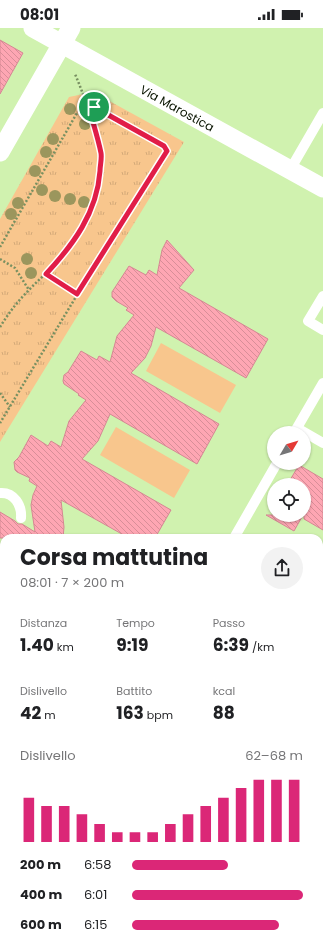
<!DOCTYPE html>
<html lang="it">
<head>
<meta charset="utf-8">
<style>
	:root { --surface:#fff; --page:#f2f2f2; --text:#202124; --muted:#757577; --accent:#db2777 }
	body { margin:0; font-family:Poppins,sans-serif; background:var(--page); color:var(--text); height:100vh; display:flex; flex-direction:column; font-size:15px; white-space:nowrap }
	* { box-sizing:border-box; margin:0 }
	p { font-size:13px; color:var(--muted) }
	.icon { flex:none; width:22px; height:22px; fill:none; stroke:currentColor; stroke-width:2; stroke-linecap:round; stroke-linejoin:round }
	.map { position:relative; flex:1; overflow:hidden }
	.side { position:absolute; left:0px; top:506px; width:323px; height:414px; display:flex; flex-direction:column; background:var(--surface); border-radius:12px 12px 0 0; box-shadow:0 1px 3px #0004 }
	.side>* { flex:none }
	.needle { width:26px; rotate:52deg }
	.tools { position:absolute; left:267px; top:398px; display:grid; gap:8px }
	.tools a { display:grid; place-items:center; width:44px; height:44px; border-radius:50%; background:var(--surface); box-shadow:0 1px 3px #0004; font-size:20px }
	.pin { position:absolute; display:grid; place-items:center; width:34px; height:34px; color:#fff; margin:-17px; border:2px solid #fff; border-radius:50%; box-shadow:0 1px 4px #0007 }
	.round { display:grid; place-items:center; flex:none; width:42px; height:42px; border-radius:21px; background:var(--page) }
	.summary { display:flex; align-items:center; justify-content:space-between; height:68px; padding:0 20px }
	h1 { font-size:22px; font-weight:700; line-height:30px }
	.metrics { display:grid; grid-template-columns:repeat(3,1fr); gap:6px; height:68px; padding:4px 20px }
	.metrics div { display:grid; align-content:center }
	.metrics b { font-size:17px; font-weight:700 }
	.metrics small { font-size:11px; font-weight:400 }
	.metrics p { font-size:11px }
	.chart { height:112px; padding:8px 20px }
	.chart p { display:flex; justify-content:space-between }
	.chart svg { width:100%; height:72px; margin-top:4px; stroke:var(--accent); stroke-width:6 }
	ul { padding:0 20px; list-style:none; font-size:13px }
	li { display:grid; grid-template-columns:64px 48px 1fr; align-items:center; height:30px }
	li i { height:10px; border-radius:5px; background:var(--accent) }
	.status { display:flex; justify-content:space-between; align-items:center; height:28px; padding:0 20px; background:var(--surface); direction:ltr }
	.status svg { height:11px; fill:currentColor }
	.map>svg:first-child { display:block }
	.grass { fill:#f8c68d }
	.park { fill:url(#park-tufts) }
	.building { fill:url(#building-back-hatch); stroke:#d58893 }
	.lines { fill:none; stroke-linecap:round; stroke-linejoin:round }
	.path { stroke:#789061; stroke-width:2.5; stroke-dasharray:2 2; stroke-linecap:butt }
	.service { stroke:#fff; stroke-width:10 }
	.minor { stroke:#fff; stroke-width:19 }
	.secondary { stroke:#cde6fe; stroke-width:22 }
	.tree { fill:#9b965d }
	.route-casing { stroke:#fff; stroke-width:8 }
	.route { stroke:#e11d48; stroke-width:5 }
	.labels { text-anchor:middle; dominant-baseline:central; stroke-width:3.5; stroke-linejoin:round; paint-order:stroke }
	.street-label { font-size:12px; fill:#091400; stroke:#fff }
</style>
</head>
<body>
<div class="status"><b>08:01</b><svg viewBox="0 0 49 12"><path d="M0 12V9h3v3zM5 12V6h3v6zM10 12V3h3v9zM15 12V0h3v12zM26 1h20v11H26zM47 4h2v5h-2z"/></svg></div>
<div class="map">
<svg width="323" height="920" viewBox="0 0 323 920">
	<defs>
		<pattern id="park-tufts" width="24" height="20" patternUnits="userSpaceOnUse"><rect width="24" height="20" fill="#f8c68d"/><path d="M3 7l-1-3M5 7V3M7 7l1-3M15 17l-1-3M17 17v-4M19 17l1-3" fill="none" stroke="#d3a978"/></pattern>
		<pattern id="building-back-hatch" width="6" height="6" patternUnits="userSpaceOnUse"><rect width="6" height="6" fill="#fea6b3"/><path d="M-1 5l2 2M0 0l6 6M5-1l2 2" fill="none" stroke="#d88e98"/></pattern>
	</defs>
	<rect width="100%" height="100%" fill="#d0f2af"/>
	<path class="grass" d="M161 315 236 357 220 385 146 343Z
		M116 399 190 442 174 470 100 427Z
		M319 614 323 616V638L319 645Z
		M323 678V714L319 721V685Z"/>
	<path class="park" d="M93 64 184 114 0 414V191L69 69Z"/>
	<path class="building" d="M0 12 23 25 0 66Z
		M167 212 194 242 179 260 268 311 246 350 156 299 151 318 145 330 131 345 219 396 197 436 110 386 98 413 82 431 171 482 155 510H129L61 472 64 499 63 510H0V484L15 493 18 496H22L35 504 31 477 33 467 37 458 29 453 30 450 17 444 15 442 14 434 19 429 31 407 48 418 51 413 61 419 69 393 86 372 78 367 79 366 64 356 63 353 64 347 68 344 81 323 97 332 99 328 110 334 117 308 134 287 126 282 128 280 116 273 112 269V264L129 238 146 247 149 242 157 247 162 222Z
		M299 437 323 451V502L304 491V457H287Z
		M266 487H303L294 503Z"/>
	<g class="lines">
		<path class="path" d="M0 219 77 85 94 79 164 118 167 123 77 267 0 395
			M0 231 15 240 29 262
			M46 246 77 267
			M0 299C8 286 17 274 28 263 40 250 54 239 65 226 87 199 102 163 101 127 101 122 98 115 97 110 91 88 84 67 75 46
			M0 365 10 379"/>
		<path class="service" d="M290 142 323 85
			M323 268 308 293 323 302
			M297 400 323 415
			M294 405 323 355
			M0 465C14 464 22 477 21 490
			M234 510 277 435
			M322 734 323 732
			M319 880 323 877
			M285 920V916"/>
		<g class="minor">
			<path id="s1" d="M33 0 323 160"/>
			<path d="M0 124 71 0"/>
			<path d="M0 618 4 621"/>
			<path d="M319 800 323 802"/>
			<path d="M201 920 203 916"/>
		</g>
		<path class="secondary" d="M0 907 4 909
			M16 916 23 920"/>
	</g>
	<g class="tree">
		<circle cx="70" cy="81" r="6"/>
		<circle cx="85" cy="96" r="6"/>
		<circle cx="53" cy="111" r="6"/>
		<circle cx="46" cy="124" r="6"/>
		<circle cx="35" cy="143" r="6"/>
		<circle cx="42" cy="162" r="6"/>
		<circle cx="55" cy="168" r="6"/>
		<circle cx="70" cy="171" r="6"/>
		<circle cx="84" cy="174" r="6"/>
		<circle cx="18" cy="175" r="6"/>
		<circle cx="11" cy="186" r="6"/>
		<circle cx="27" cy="231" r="6"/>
		<circle cx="31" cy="245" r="6"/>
	</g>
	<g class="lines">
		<defs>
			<path id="route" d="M94 79 164 118 167 123 77 266 46 246C73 217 97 185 100 143 100 137 102 131 101 125 98 110 93 95 89 80Z"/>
		</defs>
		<use href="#route" class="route-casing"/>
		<use href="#route" class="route"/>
	</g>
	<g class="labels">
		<g class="street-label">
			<text stroke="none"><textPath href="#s1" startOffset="165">Via Marostica</textPath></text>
		</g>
	</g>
</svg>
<div class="tools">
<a><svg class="needle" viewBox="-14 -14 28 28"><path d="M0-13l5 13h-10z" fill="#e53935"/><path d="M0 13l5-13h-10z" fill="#757577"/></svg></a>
<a><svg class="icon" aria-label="locate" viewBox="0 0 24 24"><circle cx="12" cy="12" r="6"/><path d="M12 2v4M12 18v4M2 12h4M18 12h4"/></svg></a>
</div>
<div class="pin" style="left:94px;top:79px;background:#1e9e55"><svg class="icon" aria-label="arrive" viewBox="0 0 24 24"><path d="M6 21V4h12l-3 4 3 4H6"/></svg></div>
<section class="side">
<div class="summary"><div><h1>Corsa mattutina</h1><p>08:01 · 7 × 200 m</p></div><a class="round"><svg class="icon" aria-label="share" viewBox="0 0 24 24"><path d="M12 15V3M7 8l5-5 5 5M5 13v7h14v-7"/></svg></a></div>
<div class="metrics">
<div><p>Distanza</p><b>1.40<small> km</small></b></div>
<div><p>Tempo</p><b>9:19</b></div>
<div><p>Passo</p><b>6:39<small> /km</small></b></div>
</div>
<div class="metrics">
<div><p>Dislivello</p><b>42<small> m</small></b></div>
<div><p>Battito</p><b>163<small> bpm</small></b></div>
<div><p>kcal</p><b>88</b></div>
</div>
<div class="chart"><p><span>Dislivello</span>62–68 m</p>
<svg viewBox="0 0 160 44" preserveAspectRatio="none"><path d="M5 44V17M15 44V22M25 44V22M35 44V27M45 44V33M55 44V38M65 44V38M75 44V38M85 44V33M95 44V27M105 44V22M115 44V17M125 44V11M135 44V6M145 44V6M155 44V6"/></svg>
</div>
<ul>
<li><b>200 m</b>6:58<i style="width:56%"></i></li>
<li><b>400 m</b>6:01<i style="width:100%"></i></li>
<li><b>600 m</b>6:15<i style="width:86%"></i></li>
</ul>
</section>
</div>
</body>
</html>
